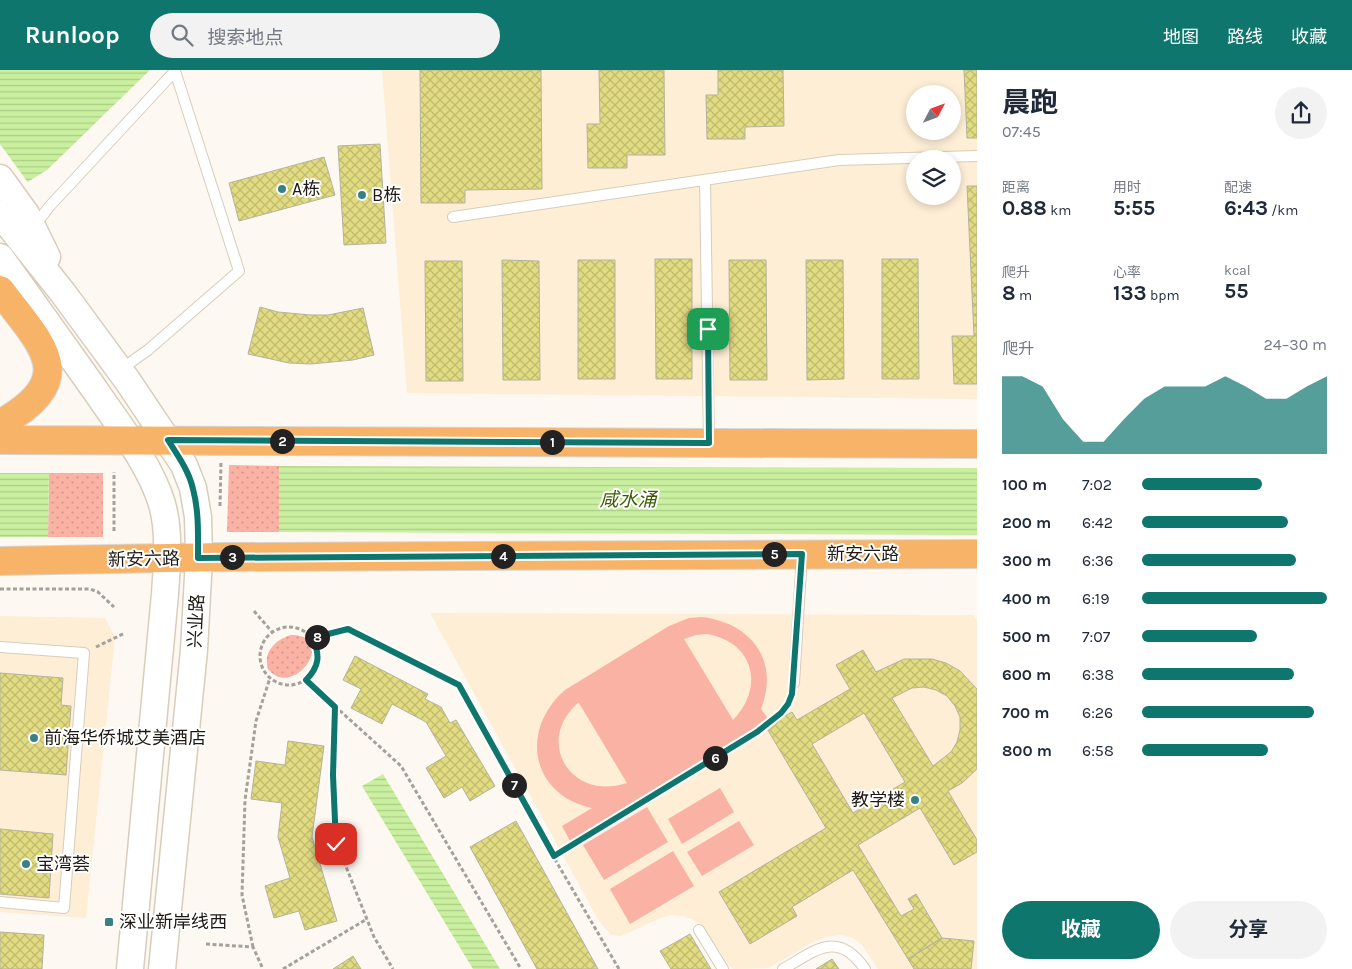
<!DOCTYPE html>
<html lang="zh">
<head>
<meta charset="utf-8">
<style>
	:root { --surface:#fff; --page:#f2f2f3; --text:#1f2937; --muted:#747a83; --accent:#0f766e }
	body { margin:0; font-family:Karla,"Noto Sans SC",sans-serif; background:var(--page); color:var(--text); height:100vh; display:flex; flex-direction:column; font-size:19px; white-space:nowrap }
	* { box-sizing:border-box; margin:0 }
	p { font-size:16px; color:var(--muted) }
	.icon { flex:none; width:28px; height:28px; fill:none; stroke:currentColor; stroke-width:2; stroke-linecap:round; stroke-linejoin:round }
	.map { position:relative; flex:1; overflow:hidden }
	.drawer { display:flex; flex-direction:column; background:var(--surface); width:375px }
	.drawer>* { flex:none }
	.needle { width:32px; rotate:49deg }
	.buttons { position:absolute; left:906px; top:15px; display:grid; gap:10px }
	.buttons a { display:grid; place-items:center; width:55px; height:55px; border-radius:50%; background:var(--surface); box-shadow:0 2px 8px #0003; font-size:25px }
	.pin { position:absolute; display:grid; place-items:center; width:42px; height:42px; color:#fff; margin:-21px; border-radius:10px; box-shadow:0 2px 8px #0006 }
	.km { position:absolute; width:25px; height:25px; margin:-12px; border-radius:50%; background:#222; color:#fff; font-size:14px; line-height:25px; text-align:center }
	.round { display:grid; place-items:center; flex:none; width:52px; height:52px; border-radius:26px; background:var(--page) }
	.head { display:flex; align-items:center; justify-content:space-between; height:85px; padding:0 25px }
	h1 { font-size:28px; font-weight:700; line-height:38px }
	.metrics { display:grid; grid-template-columns:repeat(3,1fr); gap:8px; height:85px; padding:5px 25px }
	.metrics div { display:grid; align-content:center }
	.metrics b { font-size:21px; font-weight:700 }
	.metrics small { font-size:14px; font-weight:400 }
	.metrics p { font-size:14px }
	.chart { height:140px; padding:10px 25px }
	.chart p { display:flex; justify-content:space-between }
	.chart svg { width:100%; height:90px; margin-top:5px; fill:var(--accent); opacity:.7 }
	.primary-button { display:flex; gap:10px; margin-top:auto; padding:10px 25px }
	.primary-button a { flex:1; height:58px; border-radius:30px; background:var(--accent); color:#fff; font-size:20px; font-weight:700; line-height:58px; text-align:center }
	.primary-button a+a { background:var(--page); color:var(--text) }
	ul { padding:0 25px; list-style:none; font-size:16px }
	li { display:grid; grid-template-columns:80px 60px 1fr; align-items:center; height:38px }
	li i { height:12px; border-radius:6px; background:var(--accent) }
	header { display:flex; align-items:center; gap:30px; box-sizing:border-box; height:70px; padding:0 25px; background:var(--accent); color:#fff }
	header strong { font-size:24px }
	nav { display:flex; gap:28px; margin-inline-start:auto; font-size:18px }
	.search { width:350px; height:45px; background:var(--page); display:flex; align-items:center; gap:12px; box-sizing:border-box; padding:0 18px; border-radius:28px; color:var(--muted); font-size:19px }
	main { display:flex; flex:1; min-height:0 }
	.map>svg:first-child { display:block }
	.built { fill:#fdeed5; fill-rule:evenodd }
	.grass { fill:url(#grass-dots) }
	.green { fill:#f9b2a3; fill-rule:evenodd }
	.water { fill:url(#water-rules) }
	.pier { fill:#fdf9f2 }
	.building { fill:url(#building-cross-hatch); stroke:#b4b39f; fill-rule:evenodd }
	.lines { fill:none; stroke-linecap:round; stroke-linejoin:round }
	.lane-casing { stroke:#d8cdbb; stroke-width:12 }
	.secondary-casing { stroke:#d8cdbb; stroke-width:29 }
	.primary-casing { stroke:#d6d6d5; stroke-width:30 }
	.path { stroke:#a5a19a; stroke-width:3; stroke-dasharray:4 2.5; stroke-linecap:butt }
	.lane { stroke:#fff; stroke-width:10 }
	.secondary { stroke:#fff; stroke-width:26 }
	.primary { stroke:#f7b367; stroke-width:28 }
	.route-casing { stroke:#fff; stroke-width:10 }
	.route { stroke:#0f766e; stroke-width:6 }
	.poi-dot { fill:#388086; stroke:#fff; stroke-width:2 }
	.labels { text-anchor:middle; dominant-baseline:central; stroke-width:4; stroke-linejoin:round; paint-order:stroke }
	.poi-label { font-size:18px; fill:#1e1a13; stroke:#fff; text-anchor:start }
	.street-label { font-size:18px; fill:#1e1a13; stroke:#fff }
	.water-label { font-size:19px; font-style:italic; fill:#3c5c05; stroke:#fff }
</style>
</head>
<body>
<header>
<strong>Runloop</strong>
<div class="search"><svg class="icon" aria-label="search" viewBox="0 0 24 24"><circle cx="10" cy="10" r="6"/><path d="M15 15l6 6"/></svg>搜索地点</div>
<nav><a>地图</a><a>路线</a><a>收藏</a></nav>
</header>
<main>
<div class="map">
<svg width="977" height="899" viewBox="0 0 977 899">
	<defs>
		<pattern id="grass-dots" width="8" height="8" patternUnits="userSpaceOnUse" patternTransform="scale(1.25)"><rect width="8" height="8" fill="#f9b2a3"/><path d="M2 2h.1M6 6h.1" fill="none" stroke="#d5988b" stroke-width="1.8" stroke-linecap="round"/></pattern>
		<pattern id="water-rules" width="6" height="5" patternUnits="userSpaceOnUse" patternTransform="scale(1.25)"><rect width="6" height="5" fill="#c9ef9f"/><path d="M0 2.5h6" fill="none" stroke="#accc88"/></pattern>
		<pattern id="building-cross-hatch" width="8" height="8" patternUnits="userSpaceOnUse" patternTransform="scale(1.25)"><rect width="8" height="8" fill="#e1db81"/><path d="M0 0l8 8M0 8l8-8" fill="none" stroke="#c1bb6f"/></pattern>
	</defs>
	<rect width="100%" height="100%" fill="#fdf9f2"/>
	<path class="built" d="M382 0H977V329L407 323ZM915 24H952V61H915ZM915 89H952V126H915Z
		M430 543 973 545 977 550V899H878L862 875 853 868 841 865 825 867 809 874 769 898 734 899 730 897 705 859 694 850 683 846 671 845 658 849 621 866 611 865 599 851Z
		M0 546 105 548 115 567 86 848 0 842Z"/>
	<path class="grass" d="M229 395 279 396V462H227Z
		M49 403H103V467H48Z
		M291 565C339 565 294 631 268 599 263 582 275 570 291 565Z"/>
	<path class="green" d="M702 547C751 553 780 590 761 639L769 650 570 771 562 756 592 738C531 725 519 660 565 620L669 556 689 548ZM707 564C754 572 765 617 733 650L684 569 696 565ZM578 633H579L627 713C571 732 534 671 578 633Z
		M720 718 734 742 682 774 668 749Z
		M647 737 668 772 604 810 583 775Z
		M739 751 754 775 702 806 687 782Z
		M673 781 694 816 630 854 610 819Z"/>
	<path class="water" d="M0 0H150L47 100 0 129Z
		M279 396 977 398V465L279 462Z
		M0 403H49L48 467H0Z
		M383 704 500 899H473L362 716Z"/>
	<path class="pier" d="M0 74 29 114 0 132Z"/>
	<path class="building" d="M420 0H541L542 119 465 120V133H421Z
		M599 0H664L665 85H627V98H588L587 54H600Z
		M718 0H783L784 56 745 57V69H707L706 25H718Z
		M964 0H977V68H967Z
		M380 74 386 173 344 175 338 76Z
		M324 87 335 125 239 151 229 113Z
		M967 116H977V314H954L952 266H974Z
		M655 189H692V309H656Z
		M882 189H918L919 309H882Z
		M502 190 539 191 540 310H503Z
		M578 190H615V309H578Z
		M729 190H766L767 310H730Z
		M806 190H843L844 309 807 310Z
		M425 191H462L463 311H426Z
		M260 237 278 242 311 245H328L363 238 374 285 353 290 311 294 289 293 248 284Z
		M863 580 876 602 904 589H932L946 593 960 601 977 619V699L962 713 948 721 977 770V782L954 795 920 738 858 775 901 846 914 839 908 829 916 824 942 868 908 889 853 800 792 837 797 846 750 874 719 822 826 758 766 657 792 642 797 650 850 619 836 595ZM924 617 936 620 947 626 955 636 960 647V660L957 672 951 682 933 696 892 628 912 618ZM864 643 905 712 853 743 812 674Z
		M355 586 428 624 425 629 441 637 450 653 456 650 495 716 470 731 462 717 444 728 426 698 446 686 426 652 392 634 382 654 351 638 361 619 343 610Z
		M0 603 63 608 61 635 71 636 66 705 0 700Z
		M288 671 324 676 312 767 337 851 305 860 299 841 274 848 265 816 290 808 278 767 282 733 251 729 256 691 285 695Z
		M516 751 598 899H537L470 777Z
		M0 759 53 764 49 828 0 824Z
		M0 862 44 865 42 899H0Z
		M690 864 711 899H671L660 881Z
		M942 868 974 871 971 899H914L908 889Z
		M353 886 361 899H333Z
		M832 889 839 899H816Z"/>
	<g class="lines">
		<defs>
			<path id="lane" d="M705 110 709 372
				M453 147 839 90 977 86
				M34 157 48 138 175 1 239 201 148 280 120 300
				M0 577 84 583 64 838 0 832
				M794 613 802 485
				M699 860 723 899
				M783 899C815 881 837 859 865 899"/>
			<path id="secondary" d="M0 108 26 144 47 187
				M0 144 63 223 127 310 184 395 193 418 198 447 199 488 194 580 162 899
				M0 187C32 231 63 275 95 320 118 354 150 394 162 434 170 462 167 495 165 524L130 899"/>
			<path id="primary" d="M0 220C42 276 82 308 0 354
				M0 370 977 374
				M0 491 224 487 977 484"/>
		</defs>
		<use href="#lane" class="lane-casing"/>
		<use href="#secondary" class="secondary-casing"/>
		<use href="#primary" class="primary-casing"/>
		<path class="path" d="M220 436 221 392
			M114 461V402
			M0 519H90L98 522 114 537
			M254 541 273 563
			M260 586a29 29 0 1 1 58 0a29 29 0 1 1-58 0Z
			M312 568 348 559 459 615 553 786
			M96 577 125 563
			M306 610 401 696 521 899
			M335 637 333 705 337 774 374 867 393 899
			M206 874 253 877 263 899
			M253 877 242 825 245 730 256 651 270 608
			M283 899 367 849
			M619 899 553 786 757 662C771 652 785 643 791 626"/>
		<use href="#lane" class="lane"/>
		<use href="#secondary" class="secondary"/>
		<use href="#primary" class="primary"/>
	</g>
	<g class="lines">
		<defs>
			<path id="route" d="M336 774 333 705 335 637 306 610C319 597 321 585 312 568L348 559 459 615 554 786 757 662 781 643 788 634 792 624 802 484 198 488C198 465 199 441 193 419 189 401 178 386 168 370L709 373 708 259"/>
		</defs>
		<use href="#route" class="route-casing"/>
		<use href="#route" class="route"/>
	</g>
	<g class="poi-dot">
		<circle cx="282" cy="119" r="5"/>
		<circle cx="362" cy="125" r="5"/>
		<circle cx="34" cy="668" r="5"/>
		<circle cx="915" cy="730" r="5"/>
		<circle cx="26" cy="794" r="5"/>
		<rect x="104" y="847" width="10" height="10" rx="2.5"/>
	</g>
	<g class="labels">
		<g class="poi-label">
			<text x="292" y="119">A栋</text>
			<text x="372" y="125">B栋</text>
			<text x="44" y="668">前海华侨城艾美酒店</text>
			<text x="905" y="730" text-anchor="end">教学楼</text>
			<text x="36" y="794">宝湾荟</text>
			<text x="119" y="852">深业新岸线西</text>
		</g>
		<g class="street-label">
			<text x="863" y="484">新安六路</text>
			<text transform="translate(144 489) rotate(-1)">新安六路</text>
			<text transform="translate(196 551) rotate(-87)">兴业路</text>
		</g>
		<g class="water-label">
			<text x="628" y="430">咸水涌</text>
		</g>
	</g>
</svg>
<div class="buttons">
<a><svg class="needle" viewBox="-14 -14 28 28"><path d="M0-13l5 13h-10z" fill="#e53935"/><path d="M0 13l5-13h-10z" fill="#747a83"/></svg></a>
<a><svg class="icon" aria-label="layers" viewBox="0 0 24 24"><path d="M12 4l9 5-9 5-9-5zM3 14l9 5 9-5"/></svg></a>
</div>
<div class="pin" style="left:708px;top:259px;background:#1e9e55"><svg class="icon" aria-label="arrive" viewBox="0 0 24 24"><path d="M6 21V4h12l-3 4 3 4H6"/></svg></div>
<div class="pin" style="left:336px;top:774px;background:#d93025"><svg class="icon" aria-label="check" viewBox="0 0 24 24"><path d="M5 12l5 5 9-10"/></svg></div>
<b class="km" style="left:552px;top:372px">1</b>
<b class="km" style="left:282px;top:371px">2</b>
<b class="km" style="left:232px;top:487px">3</b>
<b class="km" style="left:503px;top:486px">4</b>
<b class="km" style="left:774px;top:484px">5</b>
<b class="km" style="left:715px;top:688px">6</b>
<b class="km" style="left:514px;top:715px">7</b>
<b class="km" style="left:317px;top:567px">8</b>
</div>
<section class="drawer">
<div class="head"><div><h1>晨跑</h1><p>07:45</p></div><a class="round"><svg class="icon" aria-label="share" viewBox="0 0 24 24"><path d="M12 15V3M7 8l5-5 5 5M5 13v7h14v-7"/></svg></a></div>
<div class="metrics">
<div><p>距离</p><b>0.88<small> km</small></b></div>
<div><p>用时</p><b>5:55</b></div>
<div><p>配速</p><b>6:43<small> /km</small></b></div>
</div>
<div class="metrics">
<div><p>爬升</p><b>8<small> m</small></b></div>
<div><p>心率</p><b>133<small> bpm</small></b></div>
<div><p>kcal</p><b>55</b></div>
</div>
<div class="chart"><p><span>爬升</span>24–30 m</p>
<svg viewBox="0 0 160 44" preserveAspectRatio="none"><path d="M0 44V6L10 6L20 11L30 27L40 38L50 38L60 27L70 17L80 11L90 11L100 11L110 6L120 11L130 17L140 17L150 11L160 6V44z"/></svg>
</div>
<ul>
<li><b>100 m</b>7:02<i style="width:65%"></i></li>
<li><b>200 m</b>6:42<i style="width:79%"></i></li>
<li><b>300 m</b>6:36<i style="width:83%"></i></li>
<li><b>400 m</b>6:19<i style="width:100%"></i></li>
<li><b>500 m</b>7:07<i style="width:62%"></i></li>
<li><b>600 m</b>6:38<i style="width:82%"></i></li>
<li><b>700 m</b>6:26<i style="width:93%"></i></li>
<li><b>800 m</b>6:58<i style="width:68%"></i></li>
</ul>
<div class="primary-button"><a>收藏</a><a>分享</a></div>
</section>
</main>
</body>
</html>
